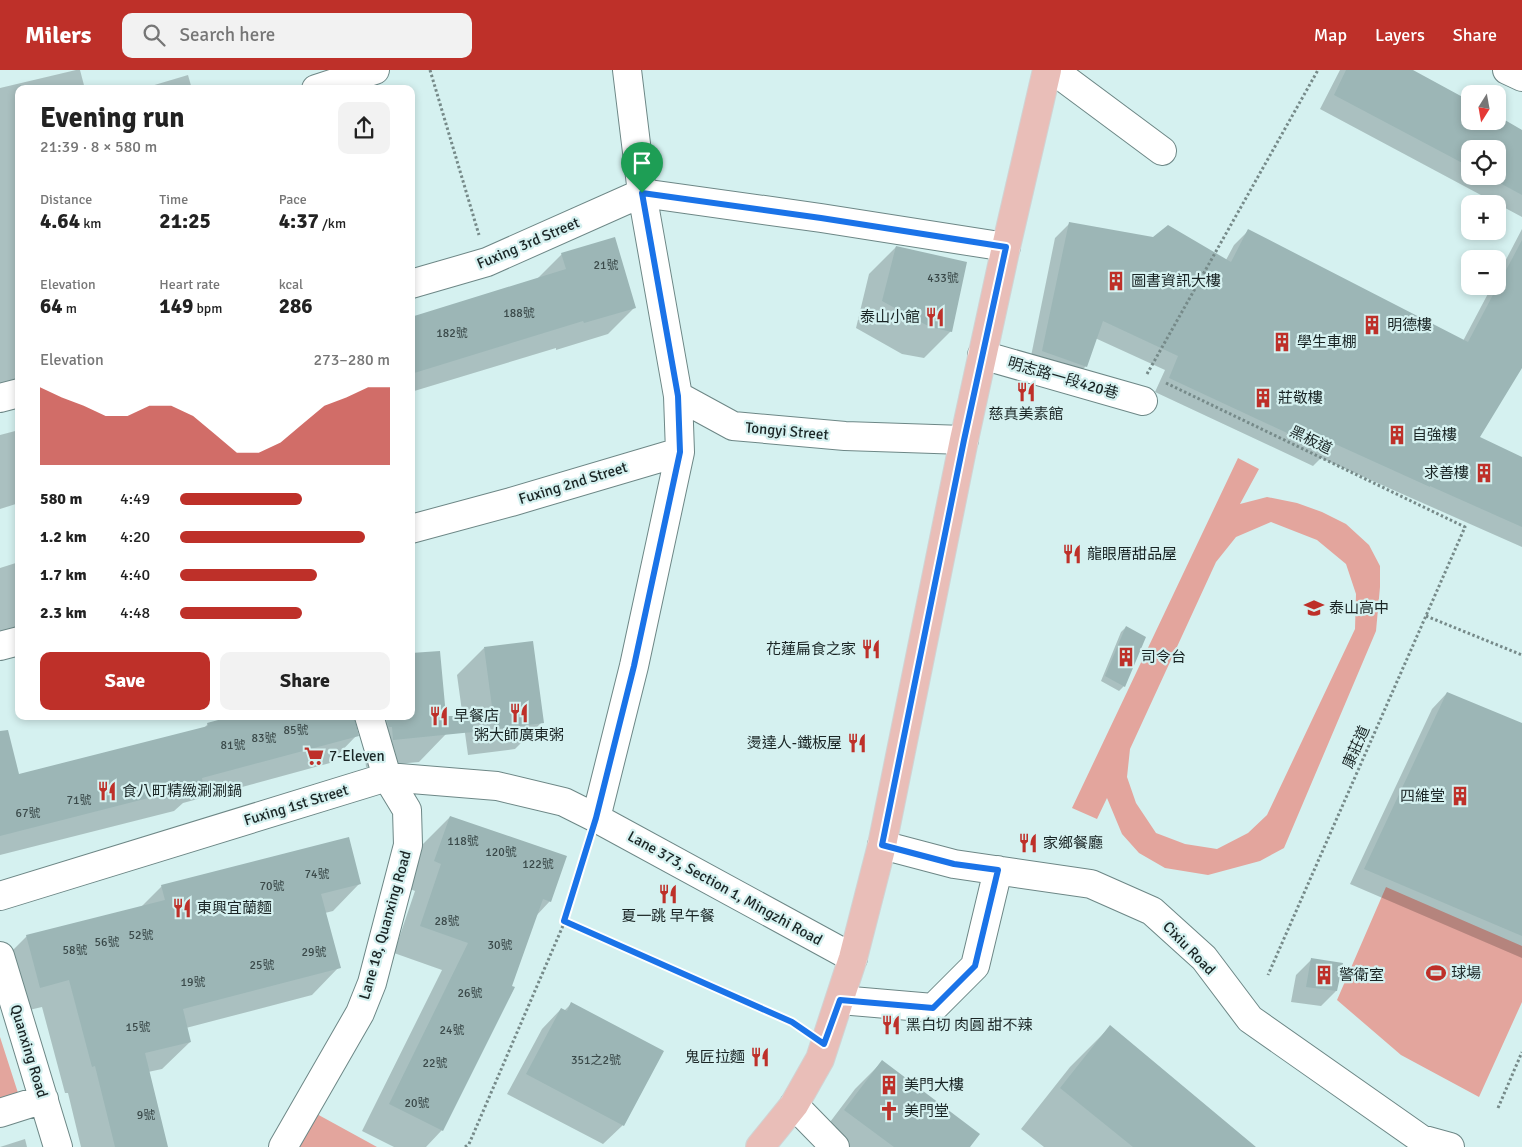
<!DOCTYPE html>
<html lang="en">
<head>
<meta charset="utf-8">
<style>
	:root { --surface:#fff; --page:#f2f2f2; --text:#222; --muted:#767676; --accent:#be3029 }
	body { margin:0; font-family:Signika,"Noto Sans TC",sans-serif; background:var(--page); color:var(--text); height:100vh; display:flex; flex-direction:column; font-size:19px; white-space:nowrap }
	* { box-sizing:border-box; margin:0 }
	p { font-size:16px; color:var(--muted) }
	.icon { flex:none; width:28px; height:28px; fill:none; stroke:currentColor; stroke-width:2; stroke-linecap:round; stroke-linejoin:round }
	.map { position:relative; flex:1; overflow:hidden }
	.drawer { position:absolute; left:15px; top:15px; width:400px; height:635px; display:flex; flex-direction:column; background:var(--surface); border-radius:10px; box-shadow:0 2px 8px #0003 }
	.drawer>* { flex:none }
	.needle { width:32px; rotate:191deg }
	.controls { position:absolute; left:1461px; top:15px; display:grid; gap:10px }
	.controls a { display:grid; place-items:center; width:45px; height:45px; border-radius:10px; background:var(--surface); box-shadow:0 2px 8px #0003; font-size:25px }
	.pin { position:absolute; display:grid; place-items:center; width:42px; height:42px; color:#fff; margin:-51px -21px; border-radius:50% 50% 50% 0; rotate:-45deg; box-shadow:0 0 5px #0007 }
	.pin .icon { rotate:45deg }
	.round { display:grid; place-items:center; flex:none; width:52px; height:52px; border-radius:10px; background:var(--page) }
	.summary { display:flex; align-items:center; justify-content:space-between; height:85px; padding:0 25px }
	h1 { font-size:28px; font-weight:800; line-height:38px }
	.stats { display:grid; grid-template-columns:repeat(3,1fr); gap:8px; height:85px; padding:5px 25px }
	.stats div { display:grid; align-content:center }
	.stats b { font-size:21px; font-weight:800 }
	.stats small { font-size:14px; font-weight:400 }
	.stats p { font-size:14px }
	.chart { height:140px; padding:10px 25px }
	.chart p { display:flex; justify-content:space-between }
	.chart svg { width:100%; height:90px; margin-top:5px; fill:var(--accent); opacity:.7 }
	.primary-button { display:flex; gap:10px; margin-top:auto; padding:10px 25px }
	.primary-button a { flex:1; height:58px; border-radius:10px; background:var(--accent); color:#fff; font-size:20px; font-weight:800; line-height:58px; text-align:center }
	.primary-button a+a { background:var(--page); color:var(--text) }
	ul { padding:0 25px; list-style:none; font-size:16px }
	li { display:grid; grid-template-columns:80px 60px 1fr; align-items:center; height:38px }
	li i { height:12px; border-radius:6px; background:var(--accent) }
	header { display:flex; align-items:center; gap:30px; box-sizing:border-box; height:70px; padding:0 25px; background:var(--accent); color:#fff }
	header strong { font-size:24px }
	nav { display:flex; gap:28px; margin-inline-start:auto; font-size:18px }
	.search { width:350px; height:45px; background:var(--page); display:flex; align-items:center; gap:12px; box-sizing:border-box; padding:0 18px; border-radius:10px; color:var(--muted); font-size:19px }
	.map>svg:first-child { display:block }
	.green { fill:#e3a59d; fill-rule:evenodd }
	.shadow { fill:#0003; fill-rule:evenodd }
	.building { fill:#9cb6b6 }
	.lines { fill:none; stroke-linecap:round; stroke-linejoin:round }
	.minor-casing { stroke:#6d8786; stroke-width:30 }
	.major-casing { stroke:#d1d3d3; stroke-width:30 }
	.path { stroke:#768a89; stroke-width:3; stroke-dasharray:2.5 2.5; stroke-linecap:butt }
	.minor { stroke:#fff; stroke-width:28 }
	.major { stroke:#e9beb8; stroke-width:28 }
	.route-casing { stroke:#fff; stroke-width:10 }
	.route { stroke:#1a73e8; stroke-width:6 }
	.labels { text-anchor:middle; dominant-baseline:central; stroke-width:4.5; stroke-linejoin:round; paint-order:stroke }
	.number-label { font-size:12px; fill:#3a4949 }
	.street-label { font-size:15px; fill:#1a2525; stroke:#d5f1f0 }
	.poi-label { font-size:15px; fill:#1a2525; stroke:#d5f1f0; text-anchor:start }
</style>
</head>
<body>
<header>
<strong>Milers</strong>
<div class="search"><svg class="icon" aria-label="search" viewBox="0 0 24 24"><circle cx="10" cy="10" r="6"/><path d="M15 15l6 6"/></svg>Search here</div>
<nav><a>Map</a><a>Layers</a><a>Share</a></nav>
</header>
<div class="map">
<svg width="1522" height="1077" viewBox="0 0 1522 1077">
	<rect width="100%" height="100%" fill="#d5f1f0"/>
	<path class="green" d="M1238 388 1259 399 1240 434 1267 427 1297 433 1322 442 1346 454 1369 475 1380 496V517L1376 561 1284 778 1260 791 1208 805 1165 798 1139 783 1122 764 1107 728 1097 749 1072 738ZM1271 452 1317 470 1346 494 1356 524 1355 559 1267 745 1248 763 1217 779 1185 774 1156 763 1136 733 1127 707 1130 679 1216 492 1236 467Z
		M1386 817 1522 876V932L1479 1027 1401 985 1337 930Z
		M0 967 19 1026 0 1032Z
		M315 1043 377 1077H296Z"/>
	<path class="shadow" d="M76 0H80L85 19H19V333L0 338V18Z
		M1340 0H1411L1470 32V51H1498V48L1522 61V147L1320 39ZM1470 79H1498V106H1470Z
		M188 5 192 19H141Z
		M1070 153 1226 190 1234 175 1248 161 1463 271 1492 216H1498V205L1522 159V282L1478 367 1522 388V477L1321 388 1313 396 1155 322 1165 300 1095 268 1086 296 1071 311 1029 296 1055 168Z
		M896 177 951 261 924 288 902 284 856 258 869 204Z
		M562 184 635 237 608 264 556 280V278L411 322V248L536 210Z
		M19 360V433L0 439V365Z
		M19 492V568L0 573V498Z
		M1126 557 1124 616 1119 621 1101 611 1121 562Z
		M484 578 542 652 515 679 468 685 457 605Z
		M1447 623 1522 655V888L1350 814 1432 639Z
		M361 646H411L446 664 419 692 366 697Z
		M208 654 357 665 330 693 183 733 174 741 0 785V686L18 705 204 658Z
		M450 747 550 831 536 846 442 1060 426 1077H394L362 1061 442 900 394 883 415 821 408 818 423 774Z
		M360 813 333 841 325 843 339 897 312 925 186 958 190 972 162 999 148 1002 167 1077H81L68 1023H65L42 937 12 944 0 893 27 866 140 838 162 816Z
		M1311 890 1341 894 1336 921 1321 936 1291 932 1296 905Z
		M572 933 623 1055 603 1074 507 1024 542 959 561 939 564 941Z
		M1110 957 1254 1077H1044L1021 1059 1070 997Z
		M882 992 969 1077H830L818 1068 855 1019Z
		M25 1069 27 1077H0Z"/>
	<path class="building" d="M1346 0H1413L1470 31V51H1498V46L1522 60V125L1487 106H1498V79H1470V97L1334 25Z
		M1069 152 1153 167 1168 155 1231 192 1248 159 1468 272 1522 170V298L1480 367 1522 387V457L1430 416V417L1333 373 1328 382 1169 308 1178 286 1103 251 1087 297 1042 281Z
		M615 167 636 238 584 253 583 251 411 304V247L566 199 561 183Z
		M896 176 967 192 952 262 930 257 882 231Z
		M1126 556 1146 567 1125 617 1105 606Z
		M533 571 544 653 495 659 484 577Z
		M440 581 446 646H473V662L393 670 392 657H389L385 646H411V583Z
		M1447 622 1522 653V866L1364 799Z
		M233 646H354L359 666 202 708 203 714 0 766V661L8 660 19 704 208 656 207 653Z
		M450 746 567 786 551 832 543 829 512 916 515 917 443 1061 389 1034 468 873 420 856 441 794 434 791Z
		M349 767 361 814 321 824 341 898 183 939 191 972 145 983 168 1077H115L95 996 92 997 69 910 40 918 26 865 165 830 161 815Z
		M1311 888 1343 893 1337 921 1306 917Z
		M571 932 664 981 624 1056 526 1004 561 938 567 941Z
		M1110 955 1256 1077H1133L1060 1018Z
		M882 990 980 1064 970 1077H894L844 1040Z"/>
	<g class="lines">
		<defs>
			<path id="minor" d="M627 0 642 123 678 326 733 356 845 366 964 370
				M1053 0 1162 81
				M1507 0 1522 7
				M316 19 375 0
				M411 214 487 192 642 123 821 148 1006 177
				M982 285 1143 331
				M0 328 19 323
				M411 459 511 432 680 382 678 326
				M0 576 19 571
				M596 748 634 596 680 382
				M882 775 954 794 1091 814 1152 841 1204 888 1250 949 1421 1069 1450 1077
				M0 826 387 707 497 716 564 732 596 748 853 888
				M0 886 58 1077
				M840 930 933 938 975 896 998 800
				M794 1035 835 1077
				M0 1043 44 1029
				M283 1077 360 943 372 913 408 775 407 740 387 707 369 646"/>
			<path id="major" d="M760 1077 794 1035 820 989 853 888 882 775 964 370 1006 177 1047 0"/>
		</defs>
		<use href="#minor" class="minor-casing"/>
		<use href="#major" class="major-casing"/>
		<path class="path" d="M430 0 479 165
			M1147 304 1318 0
			M1166 313 1465 457 1268 905
			M1426 546 1522 585
			M565 851 792 952 801 958
			M1498 1038 1522 982
			M465 1077 469 1074 565 851 588 775"/>
		<use href="#minor" class="minor"/>
		<use href="#major" class="major"/>
	</g>
	<g class="lines">
		<defs>
			<path id="route" d="M642 123 821 148 1006 177 964 370 882 775 954 794 998 800 975 896 933 938 840 930 824 974 792 952 564 851 596 748 634 596 680 382 678 326Z"/>
		</defs>
		<use href="#route" class="route-casing"/>
		<use href="#route" class="route"/>
	</g>
	<defs>
		<symbol id="building-bare" viewBox="-9 -9 18 18"><path d="M-4-6H4V6H1V3H-1V6H-4ZM-2.5-4.3h1.7v1.8h-1.7ZM.8-4.3h1.7v1.8H.8ZM-2.5-1h1.7V.8h-1.7ZM.8-1h1.7V.8H.8Z" fill="#be3029" stroke="#d5f1f0" stroke-width="2.5" paint-order="stroke"/></symbol>
		<symbol id="restaurant-bare" viewBox="-9 -9 18 18"><path d="M-5-6h1v4h1v-4h1v4h1v-4h1v5L-1.5 .5V6h-2V.5L-5-1ZM5-6V6H3V1.5H1.5Q1.5-4 5-6Z" fill="#be3029" stroke="#d5f1f0" stroke-width="2.5" paint-order="stroke"/></symbol>
		<symbol id="school-bare" viewBox="-9 -9 18 18"><path d="M0-5L7-2L0 1L-7-2ZM-4 1L0 2.5L4 1V4Q0 6-4 4Z" fill="#be3029" stroke="#d5f1f0" stroke-width="2.5" paint-order="stroke"/></symbol>
		<symbol id="supermarket-bare" viewBox="-9 -9 18 18"><path d="M-6-5.5h2.5l.6 2H6L4.5 2H-2.5L-4.4-4H-6ZM-1.5 3.2a1.3 1.3 0 1 0 .1 0ZM3 3.2a1.3 1.3 0 1 0 .1 0Z" fill="#be3029" stroke="#d5f1f0" stroke-width="2.5" paint-order="stroke"/></symbol>
		<symbol id="stadium-bare" viewBox="-9 -9 18 18"><path d="M0-5a6.5 5 0 1 0 0 10a6.5 5 0 1 0 0-10ZM-3.5-1.8h7v3.6h-7Z" fill="#be3029" stroke="#d5f1f0" stroke-width="2.5" paint-order="stroke"/></symbol>
		<symbol id="church-bare" viewBox="-9 -9 18 18"><path d="M-1.2-6h2.4v3.5h3.3v2.4h-3.3V6h-2.4V-.1h-3.3v-2.4h3.3Z" fill="#be3029" stroke="#d5f1f0" stroke-width="2.5" paint-order="stroke"/></symbol>
	</defs>
	<g fill-rule="evenodd">
		<use href="#building-bare" x="1102" y="197" width="28" height="28"/>
		<use href="#restaurant-bare" x="921" y="233" width="28" height="28"/>
		<use href="#building-bare" x="1358" y="241" width="28" height="28"/>
		<use href="#building-bare" x="1268" y="258" width="28" height="28"/>
		<use href="#restaurant-bare" x="1012" y="308" width="28" height="28"/>
		<use href="#building-bare" x="1249" y="314" width="28" height="28"/>
		<use href="#building-bare" x="1383" y="351" width="28" height="28"/>
		<use href="#building-bare" x="1470" y="389" width="28" height="28"/>
		<use href="#restaurant-bare" x="1058" y="470" width="28" height="28"/>
		<use href="#school-bare" x="1300" y="524" width="28" height="28"/>
		<use href="#restaurant-bare" x="857" y="565" width="28" height="28"/>
		<use href="#building-bare" x="1112" y="573" width="28" height="28"/>
		<use href="#restaurant-bare" x="505" y="629" width="28" height="28"/>
		<use href="#restaurant-bare" x="425" y="632" width="28" height="28"/>
		<use href="#restaurant-bare" x="843" y="659" width="28" height="28"/>
		<use href="#supermarket-bare" x="300" y="672" width="28" height="28"/>
		<use href="#restaurant-bare" x="93" y="707" width="28" height="28"/>
		<use href="#building-bare" x="1446" y="712" width="28" height="28"/>
		<use href="#restaurant-bare" x="1014" y="759" width="28" height="28"/>
		<use href="#restaurant-bare" x="654" y="810" width="28" height="28"/>
		<use href="#restaurant-bare" x="168" y="824" width="28" height="28"/>
		<use href="#stadium-bare" x="1422" y="889" width="28" height="28"/>
		<use href="#building-bare" x="1310" y="891" width="28" height="28"/>
		<use href="#restaurant-bare" x="877" y="941" width="28" height="28"/>
		<use href="#restaurant-bare" x="746" y="973" width="28" height="28"/>
		<use href="#building-bare" x="875" y="1001" width="28" height="28"/>
		<use href="#church-bare" x="875" y="1027" width="28" height="28"/>
	</g>
	<g class="labels">
		<g class="number-label">
			<text x="606" y="195">21號</text>
			<text x="943" y="208">433號</text>
			<text x="519" y="243">188號</text>
			<text x="452" y="263">182號</text>
			<text x="296" y="660">85號</text>
			<text x="264" y="668">83號</text>
			<text x="233" y="675">81號</text>
			<text x="79" y="730">71號</text>
			<text x="28" y="743">67號</text>
			<text x="463" y="771">118號</text>
			<text x="501" y="782">120號</text>
			<text x="538" y="794">122號</text>
			<text x="317" y="804">74號</text>
			<text x="272" y="816">70號</text>
			<text x="447" y="851">28號</text>
			<text x="141" y="865">52號</text>
			<text x="107" y="872">56號</text>
			<text x="500" y="875">30號</text>
			<text x="75" y="880">58號</text>
			<text x="314" y="882">29號</text>
			<text x="262" y="895">25號</text>
			<text x="193" y="912">19號</text>
			<text x="470" y="923">26號</text>
			<text x="138" y="957">15號</text>
			<text x="452" y="960">24號</text>
			<text x="596" y="990">351之2號</text>
			<text x="435" y="993">22號</text>
			<text x="417" y="1033">20號</text>
			<text x="146" y="1045">9號</text>
		</g>
		<g class="street-label">
			<text transform="translate(528 173) rotate(-23)">Fuxing 3rd Street</text>
			<text transform="translate(1063 308) rotate(16)">明志路一段420巷</text>
			<text transform="translate(787 361) rotate(5)">Tongyi Street</text>
			<text transform="translate(1311 370) rotate(26)">黑板道</text>
			<text transform="translate(573 413) rotate(-17)">Fuxing 2nd Street</text>
			<text transform="translate(1356 677) rotate(-66)">康莊道</text>
			<text transform="translate(296 735) rotate(-17)">Fuxing 1st Street</text>
			<text transform="translate(725 818) rotate(29)">Lane 373, Section 1, Mingzhi Road</text>
			<text transform="translate(385 855) rotate(-74)">Lane 18, Quanxing Road</text>
			<text transform="translate(1189 878) rotate(46)">Cixiu Road</text>
			<text transform="translate(29 981) rotate(73)">Quanxing Road</text>
		</g>
		<g class="poi-label">
			<text x="1131" y="211">圖書資訊大樓</text>
			<text x="920" y="247" text-anchor="end">泰山小館</text>
			<text x="1387" y="255">明德樓</text>
			<text x="1297" y="272">學生車棚</text>
			<text x="1278" y="328">莊敬樓</text>
			<text x="1026" y="344" text-anchor="middle">慈真美素館</text>
			<text x="1412" y="365">自強樓</text>
			<text x="1469" y="403" text-anchor="end">求善樓</text>
			<text x="1087" y="484">龍眼厝甜品屋</text>
			<text x="1329" y="538">泰山高中</text>
			<text x="856" y="579" text-anchor="end">花蓮扁食之家</text>
			<text x="1141" y="587">司令台</text>
			<text x="454" y="646">早餐店</text>
			<text x="519" y="665" text-anchor="middle">粥大師廣東粥</text>
			<text x="842" y="673" text-anchor="end">燙達人-鐵板屋</text>
			<text x="329" y="686">7-Eleven</text>
			<text x="122" y="721">食八町精緻涮涮鍋</text>
			<text x="1445" y="726" text-anchor="end">四維堂</text>
			<text x="1043" y="773">家鄉餐廳</text>
			<text x="197" y="838">東興宜蘭麵</text>
			<text x="668" y="846" text-anchor="middle">夏一跳 早午餐</text>
			<text x="1451" y="903">球場</text>
			<text x="1339" y="905">警衛室</text>
			<text x="906" y="955">黑白切 肉圓 甜不辣</text>
			<text x="745" y="987" text-anchor="end">鬼匠拉麵</text>
			<text x="904" y="1015">美門大樓</text>
			<text x="904" y="1041">美門堂</text>
		</g>
	</g>
</svg>
<div class="controls">
<a><svg class="needle" viewBox="-14 -14 28 28"><path d="M0-13l5 13h-10z" fill="#e53935"/><path d="M0 13l5-13h-10z" fill="#767676"/></svg></a>
<a><svg class="icon" aria-label="locate" viewBox="0 0 24 24"><circle cx="12" cy="12" r="6"/><path d="M12 2v4M12 18v4M2 12h4M18 12h4"/></svg></a>
<a>+</a>
<a>−</a>
</div>
<div class="pin" style="left:642px;top:123px;background:#1e9e55"><svg class="icon" aria-label="arrive" viewBox="0 0 24 24"><path d="M6 21V4h12l-3 4 3 4H6"/></svg></div>
<section class="drawer">
<div class="summary"><div><h1>Evening run</h1><p>21:39 · 8 × 580 m</p></div><a class="round"><svg class="icon" aria-label="share" viewBox="0 0 24 24"><path d="M12 15V3M7 8l5-5 5 5M5 13v7h14v-7"/></svg></a></div>
<div class="stats">
<div><p>Distance</p><b>4.64<small> km</small></b></div>
<div><p>Time</p><b>21:25</b></div>
<div><p>Pace</p><b>4:37<small> /km</small></b></div>
</div>
<div class="stats">
<div><p>Elevation</p><b>64<small> m</small></b></div>
<div><p>Heart rate</p><b>149<small> bpm</small></b></div>
<div><p>kcal</p><b>286</b></div>
</div>
<div class="chart"><p><span>Elevation</span>273–280 m</p>
<svg viewBox="0 0 160 44" preserveAspectRatio="none"><path d="M0 44V6L10 11L20 15L30 20L40 20L50 15L60 15L70 20L80 29L90 38L100 38L110 33L120 24L130 15L140 11L150 6L160 6V44z"/></svg>
</div>
<ul>
<li><b>580 m</b>4:49<i style="width:58%"></i></li>
<li><b>1.2 km</b>4:20<i style="width:88%"></i></li>
<li><b>1.7 km</b>4:40<i style="width:65%"></i></li>
<li><b>2.3 km</b>4:48<i style="width:58%"></i></li>
</ul>
<div class="primary-button"><a>Save</a><a>Share</a></div>
</section>
</div>
</body>
</html>
